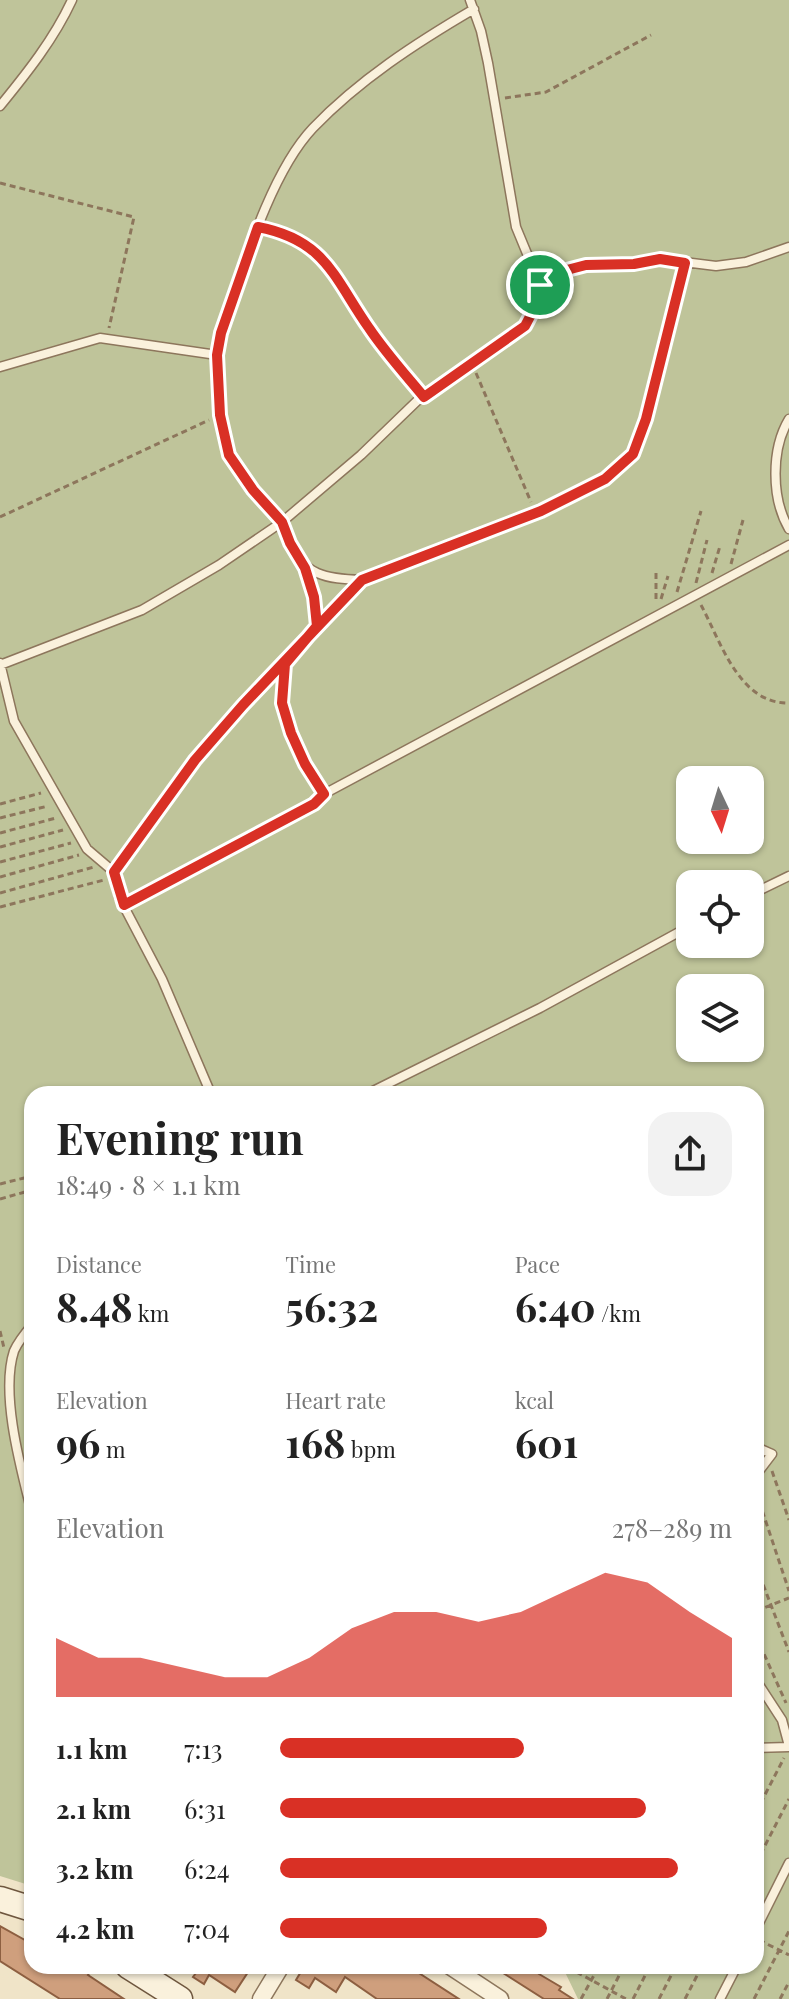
<!DOCTYPE html>
<html lang="en">
<head>
<meta charset="utf-8">
<style>
	:root { --surface:#fff; --page:#f2f2f2; --text:#222; --muted:#767676; --accent:#d93025 }
	body { margin:0; font-family:"Playfair Display",serif; background:var(--page); color:var(--text); height:100vh; display:flex; flex-direction:column; font-size:30px; white-space:nowrap }
	* { box-sizing:border-box; margin:0 }
	p { font-size:26px; color:var(--muted) }
	.icon { flex:none; width:44px; height:44px; fill:none; stroke:currentColor; stroke-width:2; stroke-linecap:round; stroke-linejoin:round }
	.map { position:relative; flex:1; overflow:hidden }
	.side { position:absolute; left:24px; top:1086px; width:740px; height:888px; display:flex; flex-direction:column; background:var(--surface); border-radius:24px; box-shadow:0 2px 6px #0004 }
	.side>* { flex:none }
	.needle { width:52px; rotate:176deg }
	.tools { position:absolute; left:676px; top:766px; display:grid; gap:16px }
	.tools a { display:grid; place-items:center; width:88px; height:88px; border-radius:16px; background:var(--surface); box-shadow:0 2px 6px #0004; font-size:40px }
	.pin { position:absolute; display:grid; place-items:center; width:68px; height:68px; color:#fff; margin:-34px; border:4px solid #fff; border-radius:50%; box-shadow:0 2px 8px #0007 }
	.round { display:grid; place-items:center; flex:none; width:84px; height:84px; border-radius:24px; background:var(--page) }
	.head { display:flex; align-items:center; justify-content:space-between; height:136px; padding:0 32px }
	h1 { font-size:44px; font-weight:700; line-height:60px }
	.figures { display:grid; grid-template-columns:repeat(3,1fr); gap:12px; height:136px; padding:8px 32px }
	.figures div { display:grid; align-content:center }
	.figures b { font-size:40px; font-weight:700 }
	.figures small { font-size:22px; font-weight:400 }
	.figures p { font-size:22px }
	.chart { height:224px; padding:16px 32px }
	.chart p { display:flex; justify-content:space-between }
	.chart svg { width:100%; height:144px; margin-top:8px; fill:var(--accent); opacity:.7 }
	ul { padding:0 32px; list-style:none; font-size:26px }
	li { display:grid; grid-template-columns:128px 96px 1fr; align-items:center; height:60px }
	li i { height:20px; border-radius:10px; background:var(--accent) }
	.map>svg:first-child { display:block }
	.cemetery { fill:#bfc49a; fill-rule:evenodd }
	.building { fill:#cf9f7d; stroke:#8d5f41; stroke-width:2 }
	.lines { fill:none; stroke-linecap:round; stroke-linejoin:round }
	.lane-casing { stroke:#8d765c; stroke-width:11 }
	.street-casing { stroke:#8d765c; stroke-width:19 }
	.secondary-casing { stroke:#6f573f; stroke-width:27 }
	.path { stroke:#8d765c; stroke-width:3; stroke-dasharray:6 4; stroke-linecap:butt }
	.lane { stroke:#faf1dc; stroke-width:8 }
	.street { stroke:#faf1dc; stroke-width:16 }
	.secondary { stroke:#faf1dc; stroke-width:24 }
	.route-casing { stroke:#fff; stroke-width:16 }
	.route { stroke:#d93025; stroke-width:10 }
</style>
</head>
<body>
<div class="map">
<svg width="789" height="1999" viewBox="0 0 789 1999">
	<rect width="100%" height="100%" fill="#f0e4c8"/>
	<path class="cemetery" d="M0 0H789V1999H578L562 1966H756V1094H32V1886L0 1876ZM690 780H750V840H690ZM690 884H750V944H690ZM690 988H750V1048H690Z"/>
	<path class="building" d="M0 1926 32 1944V1966H94L88 1975 124 1999H60L0 1961Z
		M194 1966H252L235 1992 209 1975 204 1984 193 1977 199 1969Z
		M296 1966H408L459 1999H377L345 1977 336 1992 315 1978 309 1988 296 1980 302 1970Z
		M492 1966H544L539 1974 561 1987 559 1990 573 1999H544Z"/>
	<g class="lines">
		<defs>
			<path id="lane" d="M474 9C416 43 359 80 313 128 276 167 250 245 233 297 226 315 218 335 217 355 215 386 219 421 228 451 235 474 259 496 275 514 282 522 284 530 289 540 304 576 326 579 362 580L541 511 605 479 633 454 646 419 685 263
				M0 106C27 73 54 39 72 0
				M540 285 563 271 586 265 634 264 660 259 716 266 746 262 789 247
				M0 367 100 338 217 355
				M789 419C771 449 771 498 789 529
				M305 568 314 597 317 626
				M0 663 14 721 87 849 114 872 119 897 162 979 211 1094
				M285 664C284 676 281 690 282 702 284 734 307 767 324 794L789 545
				M0 665 142 610 219 565 282 522 361 455 417 401 525 326 536 305 540 285 516 227 488 63 481 31 470 0
				M114 872 195 760 243 705 362 580
				M750 895 789 876
				M367 1094 540 1008 690 926
				M32 1325C26 1332 18 1342 14 1351 0 1394 21 1469 32 1513
				M756 1447 772 1454 756 1475
				M756 1680 782 1720 789 1746
				M756 1748 789 1747
				M756 1929 789 1863
				M720 1999 737 1966"/>
			<path id="street" d="M450 1966 500 1999
				M261 1999 281 1966"/>
			<path id="secondary" d="M0 1899 32 1909
				M128 1966 180 1999"/>
		</defs>
		<use href="#lane" class="lane-casing"/>
		<use href="#street" class="street-casing"/>
		<use href="#secondary" class="secondary-casing"/>
		<path class="path" d="M505 98 546 92 651 35
			M0 183 134 217 109 328
			M266 229C319 239 338 284 366 324 381 346 399 367 416 387
			M476 373 531 502
			M0 517 209 420
			M731 564 743 520
			M656 573V603
			M712 573 720 546
			M696 583 707 540
			M677 592 701 511
			M661 599 668 576
			M701 605C721 642 739 704 789 703
			M0 804 41 793
			M0 818 48 806
			M0 833 56 818
			M0 847 63 830
			M0 862 71 843
			M0 877 79 855
			M0 893 94 867
			M132 900 316 802
			M0 907 104 880
			M0 1184 32 1176
			M0 1199 32 1190
			M0 1331 4 1348
			M756 1408 760 1399
			M772 1471 789 1520
			M756 1492 789 1591
			M756 1566 789 1652
			M756 1611 789 1598
			M756 1636 786 1703
			M756 1812 784 1758
			M756 1863 789 1799
			M759 1940 789 1955
			M573 1966 571 1969 626 1999
			M581 1999 599 1966
			M607 1999 624 1966
			M633 1999 650 1966
			M659 1999 676 1966
			M685 1999 702 1966
			M754 1999 789 1931
			M780 1999 789 1982"/>
		<use href="#lane" class="lane"/>
		<use href="#street" class="street"/>
		<use href="#secondary" class="secondary"/>
	</g>
	<g class="lines">
		<defs>
			<path id="route" d="M540 285 536 305 525 326 424 397C405 374 385 352 369 328 334 278 326 240 258 227L221 333 217 355 220 415 229 455 253 490 282 522 290 543 305 568 314 597 317 626 285 664 282 703 291 733 305 764 324 794 314 804 124 905 114 872 195 760 243 705 362 580 541 511 605 479 633 454 646 419 685 263 660 259 634 264 586 265 563 271 540 285"/>
		</defs>
		<use href="#route" class="route-casing"/>
		<use href="#route" class="route"/>
	</g>
</svg>
<div class="tools">
<a><svg class="needle" viewBox="-14 -14 28 28"><path d="M0-13l5 13h-10z" fill="#e53935"/><path d="M0 13l5-13h-10z" fill="#767676"/></svg></a>
<a><svg class="icon" aria-label="locate" viewBox="0 0 24 24"><circle cx="12" cy="12" r="6"/><path d="M12 2v4M12 18v4M2 12h4M18 12h4"/></svg></a>
<a><svg class="icon" aria-label="layers" viewBox="0 0 24 24"><path d="M12 4l9 5-9 5-9-5zM3 14l9 5 9-5"/></svg></a>
</div>
<div class="pin" style="left:540px;top:285px;background:#1e9e55"><svg class="icon" aria-label="arrive" viewBox="0 0 24 24"><path d="M6 21V4h12l-3 4 3 4H6"/></svg></div>
<section class="side">
<div class="head"><div><h1>Evening run</h1><p>18:49 · 8 × 1.1 km</p></div><a class="round"><svg class="icon" aria-label="share" viewBox="0 0 24 24"><path d="M12 15V3M7 8l5-5 5 5M5 13v7h14v-7"/></svg></a></div>
<div class="figures">
<div><p>Distance</p><b>8.48<small> km</small></b></div>
<div><p>Time</p><b>56:32</b></div>
<div><p>Pace</p><b>6:40<small> /km</small></b></div>
</div>
<div class="figures">
<div><p>Elevation</p><b>96<small> m</small></b></div>
<div><p>Heart rate</p><b>168<small> bpm</small></b></div>
<div><p>kcal</p><b>601</b></div>
</div>
<div class="chart"><p><span>Elevation</span>278–289 m</p>
<svg viewBox="0 0 160 44" preserveAspectRatio="none"><path d="M0 44V26L10 32L20 32L30 35L40 38L50 38L60 32L70 23L80 18L90 18L100 21L110 18L120 12L130 6L140 9L150 18L160 26V44z"/></svg>
</div>
<ul>
<li><b>1.1 km</b>7:13<i style="width:54%"></i></li>
<li><b>2.1 km</b>6:31<i style="width:81%"></i></li>
<li><b>3.2 km</b>6:24<i style="width:88%"></i></li>
<li><b>4.2 km</b>7:04<i style="width:59%"></i></li>
</ul>
</section>
</div>
</body>
</html>
